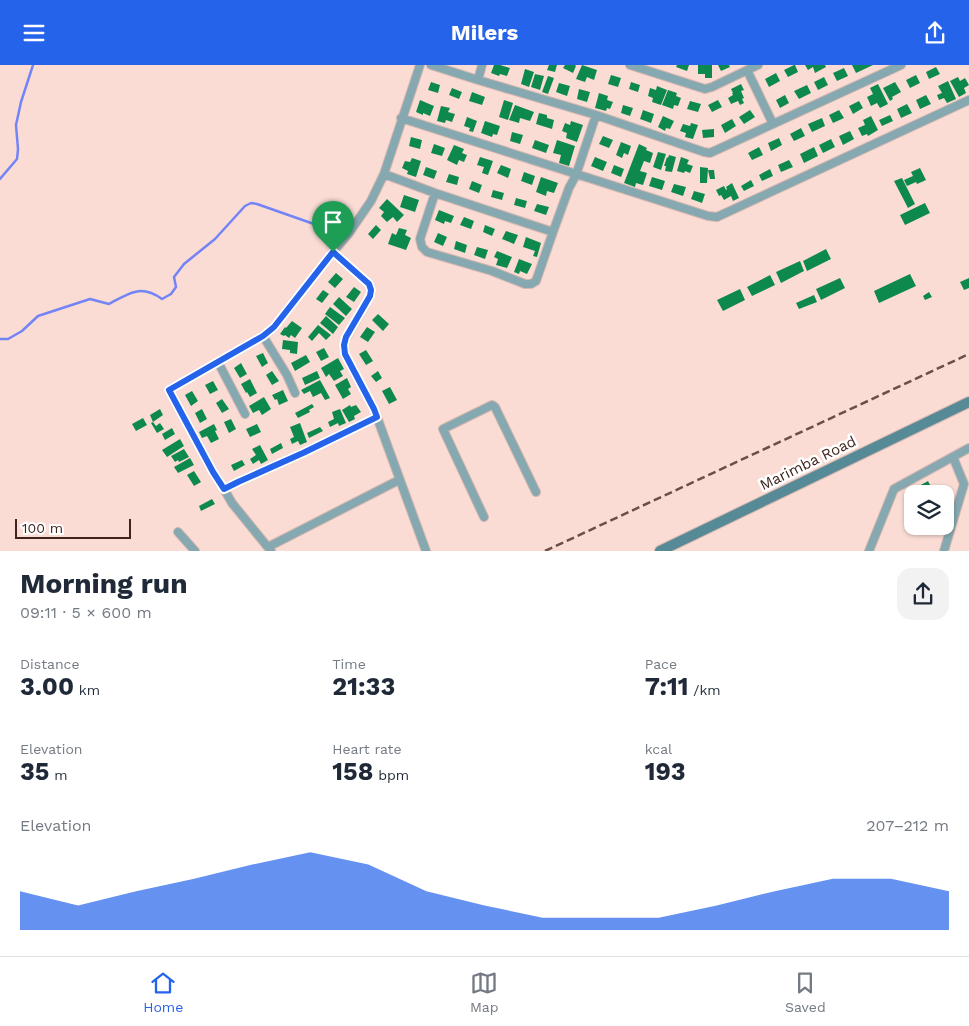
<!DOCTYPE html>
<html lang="en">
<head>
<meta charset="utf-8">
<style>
	:root { --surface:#fff; --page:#f2f2f3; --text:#1f2937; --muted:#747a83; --line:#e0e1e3; --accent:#2563eb }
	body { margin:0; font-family:"Work Sans",sans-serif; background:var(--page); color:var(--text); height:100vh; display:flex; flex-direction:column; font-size:19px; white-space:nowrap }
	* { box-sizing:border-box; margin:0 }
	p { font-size:16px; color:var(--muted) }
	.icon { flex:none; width:28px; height:28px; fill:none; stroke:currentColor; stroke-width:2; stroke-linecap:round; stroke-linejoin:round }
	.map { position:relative; height:486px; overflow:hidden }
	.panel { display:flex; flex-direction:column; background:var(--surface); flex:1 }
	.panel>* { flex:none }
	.tools { position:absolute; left:904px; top:420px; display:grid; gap:10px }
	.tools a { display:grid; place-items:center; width:50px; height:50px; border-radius:10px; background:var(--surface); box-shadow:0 1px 4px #0004; font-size:25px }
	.scale { position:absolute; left:15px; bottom:12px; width:116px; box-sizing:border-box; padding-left:5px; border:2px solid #3f241d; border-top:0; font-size:14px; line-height:18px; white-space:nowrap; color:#3f241d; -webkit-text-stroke:4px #fff; paint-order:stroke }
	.pin { position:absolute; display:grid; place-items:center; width:42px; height:42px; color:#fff; margin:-51px -21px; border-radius:50% 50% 50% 0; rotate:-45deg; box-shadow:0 0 5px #0007 }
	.pin .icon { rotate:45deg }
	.round { display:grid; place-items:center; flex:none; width:52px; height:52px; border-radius:15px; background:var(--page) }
	.head { display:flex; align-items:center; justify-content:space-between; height:85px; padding:0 20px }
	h1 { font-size:28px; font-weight:700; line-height:38px }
	.figures { display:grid; grid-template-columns:repeat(3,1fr); gap:8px; height:85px; padding:5px 20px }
	.figures div { display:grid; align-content:center }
	.figures b { font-size:25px; font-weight:700 }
	.figures small { font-size:14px; font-weight:400 }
	.figures p { font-size:14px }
	.chart { height:140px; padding:10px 20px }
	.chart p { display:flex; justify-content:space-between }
	.chart svg { width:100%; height:90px; margin-top:5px; fill:var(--accent); opacity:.7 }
	header { display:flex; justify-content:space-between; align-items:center; height:65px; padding:0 20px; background:var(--accent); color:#fff; font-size:22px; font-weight:700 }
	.dock { display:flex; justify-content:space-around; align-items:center; height:70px; border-top:1px solid var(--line); background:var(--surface); font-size:14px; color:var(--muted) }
	.dock a { display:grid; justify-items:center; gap:2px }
	.dock .selected { color:var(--accent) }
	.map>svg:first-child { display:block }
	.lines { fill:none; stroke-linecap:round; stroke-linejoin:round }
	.stream { stroke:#7384f6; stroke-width:2.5 }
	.building { fill:#0e894d }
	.street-casing { stroke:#d5b7b0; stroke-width:10 }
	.secondary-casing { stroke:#d5b7b0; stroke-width:12 }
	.street { stroke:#86a8b0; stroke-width:8 }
	.secondary { stroke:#558a96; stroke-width:10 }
	.rail { stroke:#6a4f48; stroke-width:2.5; stroke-dasharray:8 4; stroke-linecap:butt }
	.route-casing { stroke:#fff; stroke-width:10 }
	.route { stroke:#2563eb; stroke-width:6 }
	.labels { text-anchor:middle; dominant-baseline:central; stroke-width:5; stroke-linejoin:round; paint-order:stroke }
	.street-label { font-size:15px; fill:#3f241d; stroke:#fff }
</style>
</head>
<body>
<header><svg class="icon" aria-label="menu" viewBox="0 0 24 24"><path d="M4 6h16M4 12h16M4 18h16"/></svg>Milers<svg class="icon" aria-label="share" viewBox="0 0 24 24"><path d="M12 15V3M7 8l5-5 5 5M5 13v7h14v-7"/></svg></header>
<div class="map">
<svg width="969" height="486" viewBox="0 0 969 486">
	<rect width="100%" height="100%" fill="#fadcd5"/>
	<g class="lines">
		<path class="stream" d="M0 114 17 94 18 84 16 60 21 37 33 0
			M0 274H8L22 266 38 251 90 234 109 239C129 228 141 219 162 234L171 229 176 222 174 212 184 199 215 174 245 141 251 138 257 139 331 165"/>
	</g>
	<path class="building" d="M494 0H500L510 3 507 11 500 9 499 11 491 8Z
		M549 0H557L555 7 547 5Z
		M565 0H575L576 1 573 8 563 3Z
		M582 0 597 5 594 15 587 12 585 17 576 14Z
		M677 0H689L687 6 676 2Z
		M698 0H712V13H705V9H698Z
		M718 0H729L730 2 721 6Z
		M794 0H795L798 7 788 12 784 5Z
		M805 0H825L826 2 815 8 813 2 808 5Z
		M852 0H873L856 8Z
		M936 2 940 9 929 14 926 7Z
		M844 3 848 11 837 16 833 8Z
		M525 4 534 7 529 22 521 19Z
		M776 8 780 16 769 22 765 14Z
		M535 9 544 11 540 25 531 22Z
		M611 10 621 13 618 22 608 19Z
		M916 10 920 18 910 23 906 15Z
		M548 11 554 13 548 29 542 27Z
		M824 12 828 20 818 25 814 17Z
		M958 12 960 16 965 13 969 20 964 23 966 28 959 32 950 16Z
		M948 16 956 34 947 38 944 33 939 35 937 30 942 28 938 21Z
		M431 17 440 20 438 28 428 25Z
		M631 17 640 20 638 27 629 24Z
		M895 17 901 27 892 32 893 34 890 36 883 23Z
		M559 18 570 21 567 31 556 27Z
		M741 19 744 25 741 26 744 33 742 34 744 38 740 40 738 36 731 39 728 33 733 30 732 28H733L731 24Z
		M878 19 888 39 880 43 877 38 871 41 867 32 873 29 870 23Z
		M807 20 811 28 799 34 794 26Z
		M657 21 667 25 661 40 652 37 653 33 648 31 650 23 656 25Z
		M452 23 462 27 459 34 449 30Z
		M579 24 590 27 587 37 577 34Z
		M668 25 677 28 676 31 681 33 678 41 674 40 673 44 662 40Z
		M472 27 485 32 482 40 469 36Z
		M599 28 608 31 607 35 613 37 610 44 607 43 606 46 595 43Z
		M785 30 789 38 780 43 776 35Z
		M926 30 931 39 920 44 916 35Z
		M420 35 434 41 430 51 423 48V50L416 47Z
		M504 35 513 38 508 55 499 52Z
		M718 35 722 42 712 47 708 40Z
		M690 36 701 39 698 47 687 44Z
		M859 36 863 43 853 49 849 41Z
		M907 39 912 48 901 53 897 44Z
		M515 40 534 47 530 56 520 53 519 58 509 55Z
		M623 40 633 43 630 51 621 48Z
		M441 41 450 43 448 47 455 49 452 57 446 55 445 58 437 56Z
		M643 45 654 49 651 58 640 54Z
		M750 45 755 52 744 59 739 52Z
		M839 45 844 53 833 58 829 50Z
		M539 48 547 50V53L554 55 552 64 536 59Z
		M890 50 893 56 882 61 879 55Z
		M663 51 674 56 670 64 666 63 665 66 658 62Z
		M871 51 878 65 868 71 867 69 862 71 858 63 865 60 863 55Z
		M467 52 477 56 473 67 469 66 470 63 464 61Z
		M822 53 825 61 812 67 808 59Z
		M732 54 736 61 725 68 721 60Z
		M485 56 500 61 497 70 493 69 492 72 481 68Z
		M571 56 583 60 577 77 566 73 567 68 562 66 565 58 570 60Z
		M691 58 698 60 693 74 685 72 686 68 680 66 683 59 690 61Z
		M801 63 805 71 794 76 790 69Z
		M714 64V72L703 73 702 65Z
		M850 66 854 74 843 80 839 71Z
		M512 67 523 70 520 79 510 76Z
		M603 71 613 75 609 83 599 79Z
		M411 72 422 75 420 84 409 81Z
		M779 73 782 80 771 86 768 78Z
		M831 74 835 82 823 88 819 80Z
		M535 75 549 80 546 88 532 83Z
		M557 75 575 81 569 101 559 98 561 90 553 88Z
		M621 77 631 81 628 90 624 88 622 93 616 90Z
		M434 79 445 83 442 91 431 88Z
		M639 79 647 83 646 85 653 88 650 98 644 96 640 106 647 108 643 120 636 118 635 122 624 118Z
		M454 80 464 84 462 88 467 90 464 97 459 95 457 100 447 95Z
		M759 82 763 90 752 95 748 88Z
		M814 82 818 91 804 98 800 89Z
		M658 87 666 89 661 105 653 102Z
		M669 90 676 92 672 107 665 106 666 101H664L667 92 668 93Z
		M480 92 493 96 488 110 482 108 484 102 477 100Z
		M595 92 607 97 603 106 591 101Z
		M681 92 689 95 687 99 693 101 690 108 685 106 684 108 677 106Z
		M412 93 421 96 416 112 407 109 408 106 402 103 405 96 410 97Z
		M789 95 793 102 781 107 778 100Z
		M501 100 511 104 508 113 497 108Z
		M614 100 624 104 621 112 611 108Z
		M426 102 437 106 434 114 423 110Z
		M700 102 708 103 707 118H700Z
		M920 103 926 115 917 119 916 117 907 121 904 115 913 111 911 107Z
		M770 104 773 111 762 116 759 110Z
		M708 105H714L715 114H710Z
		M524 107 535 111 532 120 521 116Z
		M449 109 459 112 457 120 446 117Z
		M541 112 558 118 554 128 547 126 546 131 536 127Z
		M652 112 665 116 662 125 649 121Z
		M902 113 915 139 908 143 894 116Z
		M751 115 754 121 744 126 741 121Z
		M472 116 482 120 479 128 469 124Z
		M732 118 739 133 733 136 731 131 724 135 721 130 719 131 716 125 724 121 726 125 727 124 726 122Z
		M674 119 686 122 683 131 671 127Z
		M493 125 504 128 502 135 491 132Z
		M694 126 705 129 702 138 691 134Z
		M404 130 419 135 415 147 400 142Z
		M516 133 527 136 525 143 514 140Z
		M387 134 404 150 397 157 393 152 387 157 381 151 384 147 379 143Z
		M925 138 930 148 905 160 900 150Z
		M537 139 549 142 546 150 534 146Z
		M439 145 454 151 451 158 445 156 444 159 435 155Z
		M464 152 474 156 471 164 460 160Z
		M376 160 381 165 373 174 368 169Z
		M485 160 495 164 492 171 483 167Z
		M399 163 407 165 405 170 411 173 406 185 388 179 392 168 396 170Z
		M506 166 518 170 514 179 502 174Z
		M438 168 447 172 443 181 434 177Z
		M526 172 541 178 537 192 533 191 535 186 523 182Z
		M456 176 467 180 465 188 454 184Z
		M477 182 488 185 485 194 474 190Z
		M826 184 831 194 807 206 803 196Z
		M497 186 512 192 507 203 496 200 498 194 494 192Z
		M519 194 532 199 527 209 520 206 519 209 514 207Z
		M800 196 804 206 781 218 776 207Z
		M336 208 343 214 335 223 328 217Z
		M910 209 916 221 879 238 874 226Z
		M770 210 775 220 752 231 747 222Z
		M840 213 845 223 821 235 816 224Z
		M969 213V223L964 225 960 217Z
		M354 222 361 227 354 237 346 232Z
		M740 224 745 235 723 246 717 235Z
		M323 225 329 229 322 238 316 234Z
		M929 227 932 232 925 235 923 231Z
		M814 230 817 237 799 244 796 238Z
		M339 232 352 244 346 251 333 239Z
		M330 242 345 253 339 260 325 249Z
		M378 249 389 259 383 266 372 255Z
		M326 251 338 262 333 269 320 258Z
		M292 256 302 263 295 273 291 270 289 273 285 270 284 271 280 269 285 262 286 263Z
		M318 260 331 270 326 275 319 268 312 276 308 272Z
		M367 262 375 267 368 277 360 272Z
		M283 275 298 277 297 289 290 288V285L282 284Z
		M324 283 329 292 321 296 316 287Z
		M366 285 373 296 366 300 359 289Z
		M263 288 268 298 262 302 256 291Z
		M306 290 310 297 295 306 291 298Z
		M338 293 344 304 340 306 343 311 334 316 329 309 326 312 321 303Z
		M241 298 247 309 240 313 234 303Z
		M272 306 279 316 272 320 266 310Z
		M317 306 320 313 305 320 302 313Z
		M378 306 382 313 376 317 371 311Z
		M347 313 351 322 348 324 351 329 343 334 335 320Z
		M250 314 257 328 250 332 247 327 246 328 241 319Z
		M320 315 330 333 325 335 321 328 313 332 310 326 304 329 301 325Z
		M213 316 218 325 210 329 205 320Z
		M390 322 397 335 389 339 382 326Z
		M283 325 288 336 279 340 277 334 275 335 272 330Z
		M192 326 198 336 191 341 185 330Z
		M264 332 271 344 262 350 259 345 253 348 249 341Z
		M222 334 229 344 222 348 216 338Z
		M312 339 314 342 309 345 310 347 298 353 295 348Z
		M350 340 351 342 356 340 361 347 354 351 355 354 349 357 342 345Z
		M160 344 163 350 153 357 150 350Z
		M202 344 207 354 200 358 195 348Z
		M340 344 346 358 339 361 338 358 330 362 328 357 334 354 332 347Z
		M143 353 147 360 136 366 132 359Z
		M231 354 236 364 229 368 224 357Z
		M153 357 156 361 160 358 164 364 157 368 151 358Z
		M300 358 307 377 300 380 298 376 292 379 290 374 294 372 290 362Z
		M214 359 217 365 215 366 219 374 211 378 207 371 202 373 199 367Z
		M257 359 261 367 250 372 246 364Z
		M320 362 323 366 309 373 307 368Z
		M172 363 175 369 165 375 162 369Z
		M180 374 184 381 167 392 162 385Z
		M281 378 283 383 272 389 270 384Z
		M260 380 268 395 261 399 259 395 253 399 250 394 256 390 252 384Z
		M184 384 189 392 179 397 178 395 175 397 171 391Z
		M190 393 194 400 178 408 174 402Z
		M242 395 245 400 234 406 231 400Z
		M194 406 201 417 194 421 187 410Z
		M928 416 930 420 922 425 919 421Z
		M212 434 215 439 201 446 199 441Z"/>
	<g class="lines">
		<defs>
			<path id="street" d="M431 0 478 15 482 0
				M630 0 705 24 712 22 758 0
				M747 5 773 59
				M478 15 596 50 704 87 710 88 901 0
				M401 53 708 151 717 152 969 35
				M384 109 435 128 553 167 569 123 576 110 596 50
				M435 128 420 174 422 182 427 187 492 206 525 219H531L536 216 553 167
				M333 187 369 219 371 225 370 231 346 273 344 280 345 289 374 344 426 486
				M263 271 287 310 295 328
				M218 297 245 349
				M377 352 303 388 238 417 224 424 213 407 169 325 263 271 274 262 333 187 349 168 371 136 384 109 420 0
				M224 424 232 438 271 486
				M484 452 443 364 492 340 495 342 536 427
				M178 467 195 486
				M268 482 399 415
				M869 486 894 424 969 383
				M944 486 964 419 953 392"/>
			<path id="secondary" d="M660 486 969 337"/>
		</defs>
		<use href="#street" class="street-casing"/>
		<use href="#secondary" class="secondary-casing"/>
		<use href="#street" class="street"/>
		<use href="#secondary" class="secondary"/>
		<path class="rail" d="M545 486 969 289"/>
	</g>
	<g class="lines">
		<defs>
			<path id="route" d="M333 187 369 219 371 225 370 231 346 272 344 280 345 289 374 344 377 352 303 388 238 417 224 424 213 407 169 325 263 271 274 262Z"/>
		</defs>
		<use href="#route" class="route-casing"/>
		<use href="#route" class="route"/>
	</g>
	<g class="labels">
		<g class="street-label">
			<text transform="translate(808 398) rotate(-26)">Marimba Road</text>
		</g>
	</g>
</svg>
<div class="tools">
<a><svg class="icon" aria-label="layers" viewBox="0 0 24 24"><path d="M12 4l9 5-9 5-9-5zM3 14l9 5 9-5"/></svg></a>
</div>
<div class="scale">100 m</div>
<div class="pin" style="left:333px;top:187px;background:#1e9e55"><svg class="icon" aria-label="arrive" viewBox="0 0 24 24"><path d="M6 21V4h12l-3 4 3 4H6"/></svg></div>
</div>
<section class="panel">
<div class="head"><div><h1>Morning run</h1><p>09:11 · 5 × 600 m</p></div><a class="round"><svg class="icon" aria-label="share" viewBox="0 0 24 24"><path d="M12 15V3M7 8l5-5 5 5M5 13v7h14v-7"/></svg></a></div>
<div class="figures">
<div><p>Distance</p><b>3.00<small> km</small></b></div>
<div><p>Time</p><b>21:33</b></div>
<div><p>Pace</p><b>7:11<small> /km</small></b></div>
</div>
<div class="figures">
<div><p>Elevation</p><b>35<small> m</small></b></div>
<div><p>Heart rate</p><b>158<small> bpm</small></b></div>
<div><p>kcal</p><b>193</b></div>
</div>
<div class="chart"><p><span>Elevation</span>207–212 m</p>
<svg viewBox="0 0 160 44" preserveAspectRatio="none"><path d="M0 44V25L10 32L20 25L30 19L40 12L50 6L60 12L70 25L80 32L90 38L100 38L110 38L120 32L130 25L140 19L150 19L160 25V44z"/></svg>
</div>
</section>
<nav class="dock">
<a class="selected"><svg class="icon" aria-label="home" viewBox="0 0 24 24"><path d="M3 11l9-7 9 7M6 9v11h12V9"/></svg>Home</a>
<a><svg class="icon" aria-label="map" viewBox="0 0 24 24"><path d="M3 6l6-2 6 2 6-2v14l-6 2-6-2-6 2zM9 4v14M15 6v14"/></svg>Map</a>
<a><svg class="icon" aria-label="saved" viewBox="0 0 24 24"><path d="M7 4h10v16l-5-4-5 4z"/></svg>Saved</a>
</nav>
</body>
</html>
